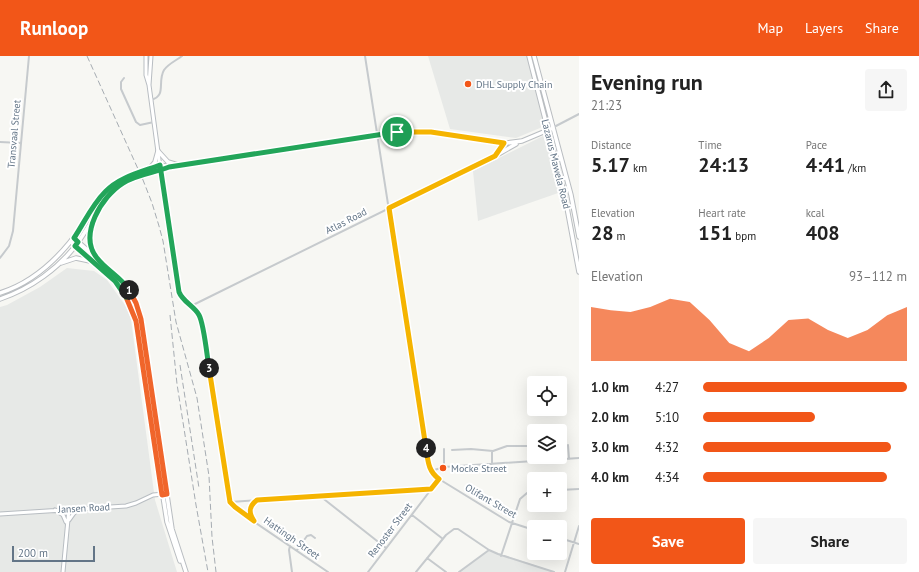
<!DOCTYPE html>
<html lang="en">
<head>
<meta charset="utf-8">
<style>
	:root { --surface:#fff; --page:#f6f6f6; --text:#222; --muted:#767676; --accent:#f25618 }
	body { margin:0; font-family:"PT Sans",sans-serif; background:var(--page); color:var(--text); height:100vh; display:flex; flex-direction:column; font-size:15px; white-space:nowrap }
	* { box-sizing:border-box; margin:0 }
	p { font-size:13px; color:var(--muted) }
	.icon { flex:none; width:22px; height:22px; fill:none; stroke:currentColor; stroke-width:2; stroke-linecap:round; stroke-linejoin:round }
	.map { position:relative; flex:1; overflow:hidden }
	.side { display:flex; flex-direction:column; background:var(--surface); width:340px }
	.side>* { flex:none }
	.buttons { position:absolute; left:527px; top:320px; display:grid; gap:8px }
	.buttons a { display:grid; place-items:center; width:40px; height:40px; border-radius:4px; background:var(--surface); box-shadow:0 4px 16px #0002; font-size:20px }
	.scale { position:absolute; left:12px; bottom:10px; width:83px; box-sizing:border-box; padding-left:4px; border:2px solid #637587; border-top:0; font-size:11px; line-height:14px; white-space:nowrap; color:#637587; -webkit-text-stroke:3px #fff; paint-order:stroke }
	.pin { position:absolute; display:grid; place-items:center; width:34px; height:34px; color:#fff; margin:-17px; border:2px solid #fff; border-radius:50%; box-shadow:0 1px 4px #0007 }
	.km { position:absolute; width:20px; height:20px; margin:-10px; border-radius:50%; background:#222; color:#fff; font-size:11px; line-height:20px; text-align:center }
	.round { display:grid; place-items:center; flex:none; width:42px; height:42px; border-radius:4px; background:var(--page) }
	.overview { display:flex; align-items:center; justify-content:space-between; height:68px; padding:0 12px }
	h1 { font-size:22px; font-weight:700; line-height:30px }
	.figures { display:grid; grid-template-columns:repeat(3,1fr); gap:6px; height:68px; padding:4px 12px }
	.figures div { display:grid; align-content:center }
	.figures b { font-size:20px; font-weight:700 }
	.figures small { font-size:11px; font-weight:400 }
	.figures p { font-size:11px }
	.chart { height:112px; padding:8px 12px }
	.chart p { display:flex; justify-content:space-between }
	.chart svg { width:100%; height:72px; margin-top:4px; fill:var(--accent); opacity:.7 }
	.button { display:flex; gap:8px; margin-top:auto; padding:8px 12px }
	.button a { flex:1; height:46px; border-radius:4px; background:var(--accent); color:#fff; font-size:16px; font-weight:700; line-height:46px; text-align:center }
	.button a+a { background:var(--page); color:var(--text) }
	ul { padding:0 12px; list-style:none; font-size:13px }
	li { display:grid; grid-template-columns:64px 48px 1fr; align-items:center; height:30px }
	li i { height:10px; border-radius:5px; background:var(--accent) }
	header { display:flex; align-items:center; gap:24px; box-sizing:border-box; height:56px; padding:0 20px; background:var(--accent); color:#fff }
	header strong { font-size:19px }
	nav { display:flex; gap:22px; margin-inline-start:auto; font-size:14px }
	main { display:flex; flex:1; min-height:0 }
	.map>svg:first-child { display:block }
	.built { fill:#e7e9e7 }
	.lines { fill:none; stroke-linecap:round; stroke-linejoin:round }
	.secondary-casing { stroke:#b8bdc2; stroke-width:5 }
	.primary-casing { stroke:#b9bdc1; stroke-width:5.5 }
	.street { stroke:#c6cacd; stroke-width:2 }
	.secondary { stroke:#fff; stroke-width:3 }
	.primary { stroke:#fff; stroke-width:3.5 }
	.rail { stroke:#a6acb2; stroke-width:1; stroke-dasharray:6 3; stroke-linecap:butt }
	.primary-bridge-casing { stroke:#b9bdc1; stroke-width:5.5; stroke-linecap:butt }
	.primary-bridge { stroke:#fff; stroke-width:3.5 }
	.split-1-casing { stroke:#fff; stroke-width:8 }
	.split-2-casing { stroke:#fff; stroke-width:8 }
	.split-3-casing { stroke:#fff; stroke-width:8 }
	.split-4-casing { stroke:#fff; stroke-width:8 }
	.split-5-casing { stroke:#fff; stroke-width:8 }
	.split-1 { stroke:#22a559; stroke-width:5 }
	.split-2 { stroke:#f0652b; stroke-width:5 }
	.split-3 { stroke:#22a559; stroke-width:5 }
	.split-4 { stroke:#f5b400; stroke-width:5 }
	.split-5 { stroke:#f5b400; stroke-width:5 }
	.poi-dot { fill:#f25618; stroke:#fff; stroke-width:1.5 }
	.labels { text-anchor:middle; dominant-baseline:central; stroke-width:4; stroke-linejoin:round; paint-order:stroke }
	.poi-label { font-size:10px; fill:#637587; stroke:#fff; text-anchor:start }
	.street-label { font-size:10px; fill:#637587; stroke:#fff }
</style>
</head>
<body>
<header>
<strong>Runloop</strong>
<nav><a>Map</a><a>Layers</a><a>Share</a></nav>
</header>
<main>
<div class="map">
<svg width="579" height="516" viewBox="0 0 579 516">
	<rect width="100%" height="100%" fill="#f7f7f3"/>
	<path class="built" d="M428 0H527L545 68 540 72 516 82 450 73Z
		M543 80 547 82 561 136 478 165 473 115Z
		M67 212 94 215 107 224 130 256 155 444 177 516H0V251L7 249 40 231Z
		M489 494 555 516H459Z"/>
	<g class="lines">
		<defs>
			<path id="secondary" d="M146 0V19L149 29 160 111
				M149 29 151 0
				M55 454 63 459 66 466
				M0 458 126 450 136 447 153 439 164 438
				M69 464 74 457 80 453
				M63 516 69 453"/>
			<path id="primary" d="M529 0 565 141 579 216
				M534 0 571 139 579 181
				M158 95 168 106 178 109
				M495 100 516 88
				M150 112 155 106 158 95
				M147 114 160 109 169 111
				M148 117 169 111 397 76H431L507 87 522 85 553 72
				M91 170 89 185 95 199
				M74 182C99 206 128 222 140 257L172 473 186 516
				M71 186C98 211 128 229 136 268L167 466 180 505
				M61 207 76 202 90 205
				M0 237C35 226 62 199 82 170 97 149 103 133 127 121
				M0 243C30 233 60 212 79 185 94 164 104 137 129 124"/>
		</defs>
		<use href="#secondary" class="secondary-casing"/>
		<use href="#primary" class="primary-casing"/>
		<path class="street" d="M365 0 429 412 433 418 439 423 509 466 534 474
			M124 22 121 26V33L136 66 140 69 154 66
			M151 44C167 40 157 26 164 14 168 8 177 4 182 0
			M554 71 579 58
			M0 86 21 87
			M161 114 179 236C183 248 197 252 201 264L230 446 235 451 253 465 328 516
			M0 202 9 190 13 175 29 0
			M191 250 495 100 504 87
			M568 389 569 403
			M452 394 471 393 493 395 507 390H534
			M492 395V408
			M444 411V393
			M431 415 444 411 579 402
			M560 434 579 433
			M320 440 386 492
			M230 446 431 433
			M412 459 443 483
			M252 463C248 456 249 450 256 444
			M560 482 579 488
			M290 490 289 494 292 516
			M297 494 307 480 311 479 315 482
			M501 500 520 443 527 437 534 436
			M427 502 446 516
			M368 516 439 423
			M416 516 446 479 454 473H458L489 494 498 498 554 516
			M459 516 489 494
			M565 516 579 470"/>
		<use href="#secondary" class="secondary"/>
		<use href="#primary" class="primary"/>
		<path class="rail" d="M87 0 143 124 152 147 159 170 163 185 176 266 197 342 209 420 212 481 216 516
			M170 259 177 328 196 449 208 516
			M180 309 199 432"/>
		<defs>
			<path id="primary-bridge" d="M127 121 147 114
				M129 124 148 117"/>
		</defs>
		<use href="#primary-bridge" class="primary-bridge-casing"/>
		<use href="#primary-bridge" class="primary-bridge"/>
	</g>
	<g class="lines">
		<defs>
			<path id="split-1" d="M129 234C121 221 106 214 97 202 78 179 102 140 123 127 137 118 154 117 169 111L397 76"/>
			<path id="split-2" d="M126 241 136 265 162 439 167 438 141 263 136 247 129 234"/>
			<path id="split-3" d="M126 241 115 225 75 190 78 186 74 182C84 167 92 149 105 136 119 121 141 116 160 109L179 236C183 246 194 250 199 259 204 268 207 300 209 312"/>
			<path id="split-4" d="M209 312 230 446 235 451 254 465C248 456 249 450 257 444L431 433 439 423C428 415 428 405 426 392"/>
			<path id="split-5" d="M397 76H431L504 87 495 100 389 152 426 392"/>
		</defs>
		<use href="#split-1" class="split-1-casing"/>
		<use href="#split-2" class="split-2-casing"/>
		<use href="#split-3" class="split-3-casing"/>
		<use href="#split-4" class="split-4-casing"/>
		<use href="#split-5" class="split-5-casing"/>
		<use href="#split-1" class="split-1"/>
		<use href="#split-2" class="split-2"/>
		<use href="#split-3" class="split-3"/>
		<use href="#split-4" class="split-4"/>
		<use href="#split-5" class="split-5"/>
	</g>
	<g class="poi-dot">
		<circle cx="468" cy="28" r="4"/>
		<circle cx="443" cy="412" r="4"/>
	</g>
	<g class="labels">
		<g class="poi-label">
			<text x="476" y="28">DHL Supply Chain</text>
			<text x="451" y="412">Mocke Street</text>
		</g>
		<g class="street-label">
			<text transform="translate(14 78) rotate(-85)">Transvaal Street</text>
			<text transform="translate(556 108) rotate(76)">Lazarus Mawela Road</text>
			<text transform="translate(346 165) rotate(-27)">Atlas Road</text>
			<text transform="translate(491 445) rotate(30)">Olifant Street</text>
			<text transform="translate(84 452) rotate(-3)">Jansen Road</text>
			<text transform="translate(390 474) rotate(-53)">Renoster Street</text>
			<text transform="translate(292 482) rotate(35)">Hattingh Street</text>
		</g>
	</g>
</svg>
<div class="buttons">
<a><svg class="icon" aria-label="locate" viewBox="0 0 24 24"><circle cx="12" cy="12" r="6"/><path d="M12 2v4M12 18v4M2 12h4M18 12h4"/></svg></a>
<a><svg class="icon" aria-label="layers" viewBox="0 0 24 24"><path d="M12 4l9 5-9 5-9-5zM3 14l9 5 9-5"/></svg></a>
<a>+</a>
<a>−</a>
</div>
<div class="scale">200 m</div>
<div class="pin" style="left:397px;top:76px;background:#1e9e55"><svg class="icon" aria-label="arrive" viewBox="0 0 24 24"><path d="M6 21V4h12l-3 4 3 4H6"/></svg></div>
<b class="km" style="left:129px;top:234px">1</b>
<b class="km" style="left:209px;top:312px">3</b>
<b class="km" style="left:426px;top:392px">4</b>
</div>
<section class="side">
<div class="overview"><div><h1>Evening run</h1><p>21:23</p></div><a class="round"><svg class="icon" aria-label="share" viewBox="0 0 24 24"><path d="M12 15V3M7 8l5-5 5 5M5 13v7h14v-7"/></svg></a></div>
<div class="figures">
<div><p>Distance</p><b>5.17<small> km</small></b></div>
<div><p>Time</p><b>24:13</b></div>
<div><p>Pace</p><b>4:41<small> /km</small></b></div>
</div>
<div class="figures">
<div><p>Elevation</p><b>28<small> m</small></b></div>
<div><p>Heart rate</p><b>151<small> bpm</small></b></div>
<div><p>kcal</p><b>408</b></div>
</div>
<div class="chart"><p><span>Elevation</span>93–112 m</p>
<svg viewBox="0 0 160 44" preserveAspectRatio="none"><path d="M0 44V11L10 13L20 14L30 11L40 6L50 8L60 19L70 33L80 38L90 30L100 19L110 18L120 25L130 30L140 25L150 16L160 11V44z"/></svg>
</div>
<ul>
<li><b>1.0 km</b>4:27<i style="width:100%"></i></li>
<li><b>2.0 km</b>5:10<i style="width:55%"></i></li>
<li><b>3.0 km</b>4:32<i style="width:92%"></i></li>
<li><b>4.0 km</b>4:34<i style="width:90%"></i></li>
</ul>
<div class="button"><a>Save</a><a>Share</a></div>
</section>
</main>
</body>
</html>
